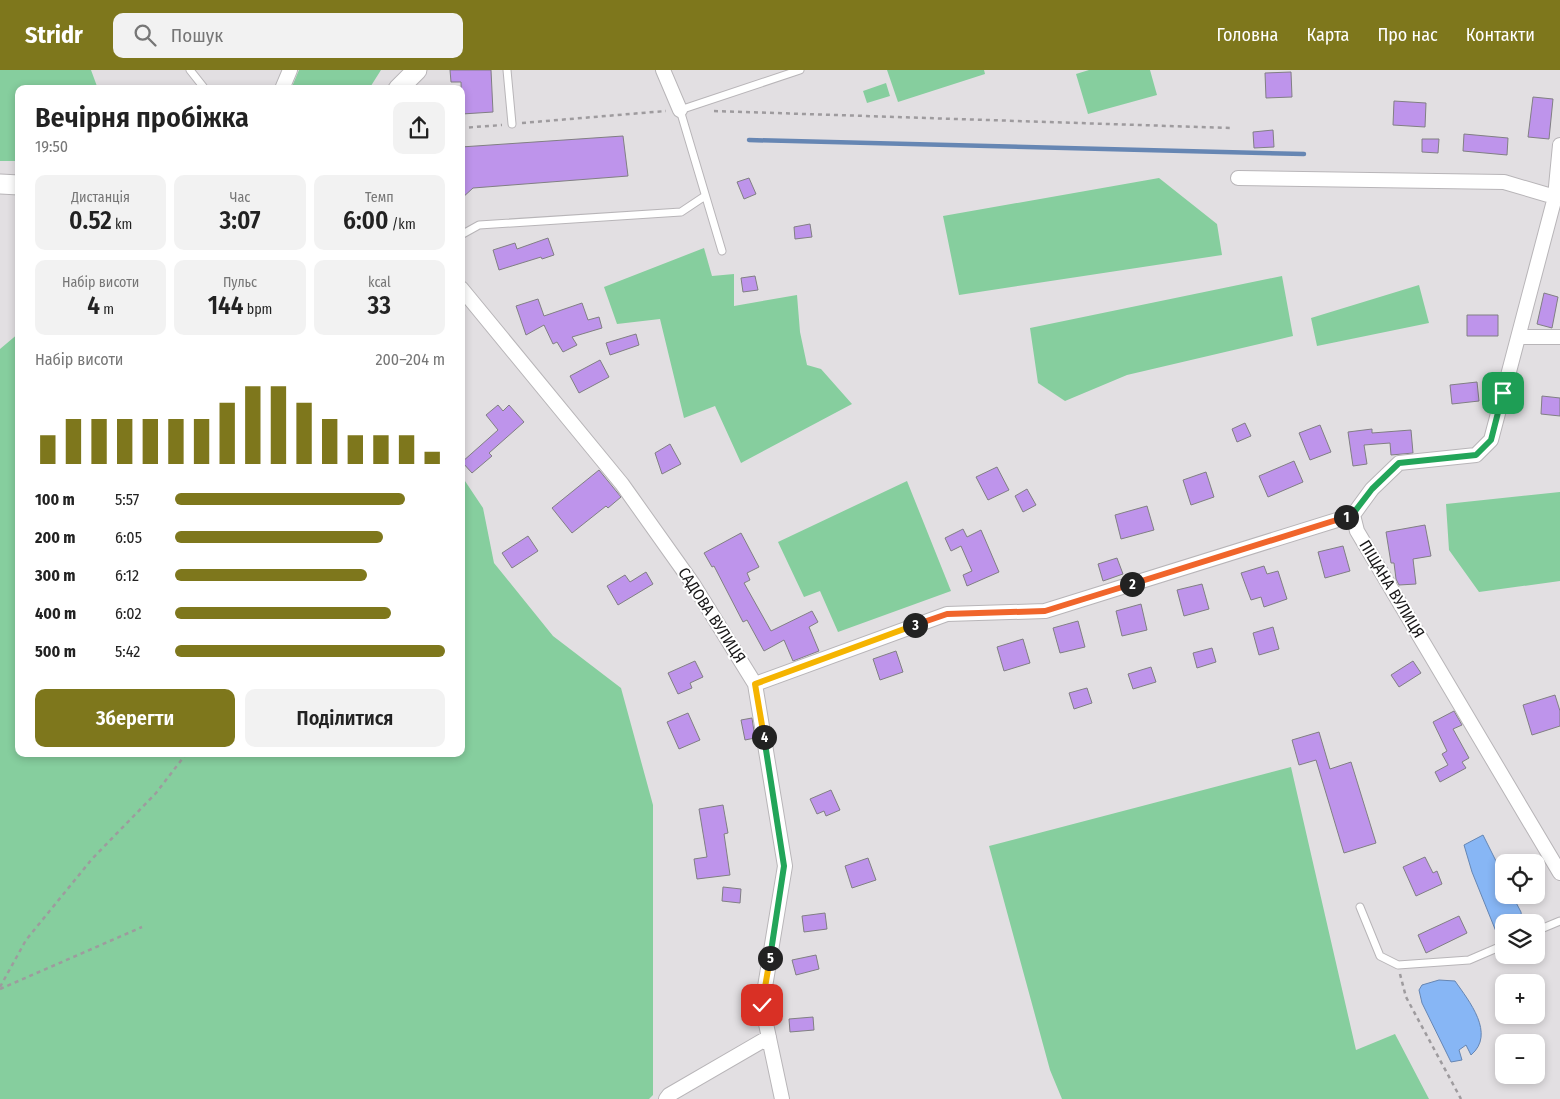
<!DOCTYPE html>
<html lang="uk">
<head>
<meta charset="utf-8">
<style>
	:root { --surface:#fff; --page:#f2f2f2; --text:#222; --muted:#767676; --accent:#7e771c }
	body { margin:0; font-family:"Fira Sans Condensed",sans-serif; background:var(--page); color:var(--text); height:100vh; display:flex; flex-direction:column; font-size:19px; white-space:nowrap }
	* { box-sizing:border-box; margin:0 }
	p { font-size:16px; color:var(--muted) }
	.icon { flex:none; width:28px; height:28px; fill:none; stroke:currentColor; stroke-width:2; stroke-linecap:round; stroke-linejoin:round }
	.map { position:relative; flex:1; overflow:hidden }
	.details { position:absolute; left:15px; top:15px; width:450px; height:672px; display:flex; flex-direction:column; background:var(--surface); border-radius:10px; box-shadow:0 2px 8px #0003 }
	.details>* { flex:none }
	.buttons { position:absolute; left:1495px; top:784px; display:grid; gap:10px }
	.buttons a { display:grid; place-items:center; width:50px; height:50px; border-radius:10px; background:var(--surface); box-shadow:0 2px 8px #0003; font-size:25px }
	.pin { position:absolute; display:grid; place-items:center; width:42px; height:42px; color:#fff; margin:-21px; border-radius:10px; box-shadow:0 2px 8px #0006 }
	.km { position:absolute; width:25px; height:25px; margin:-12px; border-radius:50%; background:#222; color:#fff; font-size:14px; line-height:25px; text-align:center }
	.round { display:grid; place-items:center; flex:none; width:52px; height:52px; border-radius:10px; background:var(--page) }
	.overview { display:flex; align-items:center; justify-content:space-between; height:85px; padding:0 20px }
	h1 { font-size:28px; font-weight:600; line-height:38px }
	.stats { display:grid; grid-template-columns:repeat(3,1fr); gap:8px; height:85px; padding:5px 20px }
	.stats div { display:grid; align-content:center; border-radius:10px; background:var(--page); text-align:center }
	.stats b { font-size:25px; font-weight:600 }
	.stats small { font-size:14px; font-weight:400 }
	.stats p { font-size:14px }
	.chart { height:140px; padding:10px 20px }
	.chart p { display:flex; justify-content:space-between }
	.chart svg { width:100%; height:90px; margin-top:5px; stroke:var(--accent); stroke-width:6 }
	.button { display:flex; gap:10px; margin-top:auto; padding:10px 20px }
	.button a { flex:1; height:58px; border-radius:10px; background:var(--accent); color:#fff; font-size:20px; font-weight:600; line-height:58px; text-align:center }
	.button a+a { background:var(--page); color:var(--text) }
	ul { padding:0 20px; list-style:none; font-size:16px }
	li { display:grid; grid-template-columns:80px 60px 1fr; align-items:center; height:38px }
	li i { height:12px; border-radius:6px; background:var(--accent) }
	header { display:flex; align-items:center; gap:30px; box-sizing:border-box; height:70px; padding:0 25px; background:var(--accent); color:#fff }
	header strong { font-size:24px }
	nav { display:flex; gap:28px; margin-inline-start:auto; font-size:18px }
	.search { width:350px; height:45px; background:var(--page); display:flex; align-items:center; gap:12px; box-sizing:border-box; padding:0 18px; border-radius:10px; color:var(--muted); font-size:19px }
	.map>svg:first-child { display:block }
	.green { fill:#86ce9e }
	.water { fill:#87b6f5; stroke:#6686b3 }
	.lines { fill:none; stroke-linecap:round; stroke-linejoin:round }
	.stream { stroke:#6686b3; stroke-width:4.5 }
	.building { fill:#be94eb; stroke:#817f83 }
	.lane-casing { stroke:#b8b5b8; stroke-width:9 }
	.street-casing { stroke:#b8b5b8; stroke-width:16 }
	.secondary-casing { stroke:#b8b5b8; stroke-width:21 }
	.path { stroke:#9e9b9e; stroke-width:2.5; stroke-dasharray:4 4; stroke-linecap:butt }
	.lane { stroke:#fff; stroke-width:7 }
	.street { stroke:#fff; stroke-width:14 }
	.secondary { stroke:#fff; stroke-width:19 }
	.split-1-casing { stroke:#fff; stroke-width:10 }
	.split-2-casing { stroke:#fff; stroke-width:10 }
	.split-3-casing { stroke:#fff; stroke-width:10 }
	.split-4-casing { stroke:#fff; stroke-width:10 }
	.split-5-casing { stroke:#fff; stroke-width:10 }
	.split-6-casing { stroke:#fff; stroke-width:10 }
	.split-1 { stroke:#22a559; stroke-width:6 }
	.split-2 { stroke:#f0652b; stroke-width:6 }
	.split-3 { stroke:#f0652b; stroke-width:6 }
	.split-4 { stroke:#f5b400; stroke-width:6 }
	.split-5 { stroke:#22a559; stroke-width:6 }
	.split-6 { stroke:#f5b400; stroke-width:6 }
	.labels { text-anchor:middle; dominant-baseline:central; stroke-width:4; stroke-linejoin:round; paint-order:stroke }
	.street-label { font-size:16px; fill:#181718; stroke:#fff }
</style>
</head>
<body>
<header>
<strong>Stridr</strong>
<div class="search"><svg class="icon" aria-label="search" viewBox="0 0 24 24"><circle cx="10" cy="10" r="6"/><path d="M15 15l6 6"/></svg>Пошук</div>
<nav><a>Головна</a><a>Карта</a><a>Про нас</a><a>Контакти</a></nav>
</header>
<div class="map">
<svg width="1560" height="1029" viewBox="0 0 1560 1029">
	<rect width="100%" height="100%" fill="#e2dfe2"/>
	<path class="green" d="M0 0H91L98 19H19V91H0Z
		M299 0H381L369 19H291Z
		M887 0H984L985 4 898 32Z
		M1089 0H1150L1157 25 1088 44 1076 4Z
		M886 13 890 26 867 33 863 21Z
		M1159 108 1217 154 1222 185 959 225 943 146Z
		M704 178 712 206 734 204V236L797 225 800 262 807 295 821 299 852 334 741 393 715 336 684 348 660 249 617 254 604 217Z
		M1282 206 1293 266 1127 305 1065 331 1038 313 1030 258Z
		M1419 215 1429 253 1317 276 1311 248Z
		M19 263V684H461V405L483 438 494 493 553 566 621 618 653 735V1025L649 1029H0V279Z
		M907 411 951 521 838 562 820 521 804 527 778 472Z
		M1560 422V511L1479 522 1449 480 1446 434Z
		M1291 697 1356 980 1395 964 1429 1029H1062L1050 1000 989 776Z"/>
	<path class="water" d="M1483 765 1504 807V825H1512L1521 842 1522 852H1504V864H1497L1472 802 1464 775Z
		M1439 910 1455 911C1469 931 1496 964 1471 985L1466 975 1459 980 1462 990 1451 992 1422 933 1419 920 1422 915Z"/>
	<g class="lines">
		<path class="stream" d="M749 70 1304 84"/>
	</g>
	<path class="building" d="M450 0H491L493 42 462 44 461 12H451Z
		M1291 2 1292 27 1266 28 1265 3Z
		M1533 27 1553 29 1549 69 1528 67Z
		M1394 31 1426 33 1425 57 1393 55Z
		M1273 60 1274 77 1254 78 1253 62Z
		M1464 64 1508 68 1507 85 1463 81Z
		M623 66 628 106 473 118 461 129V77Z
		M1422 69H1439L1438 83 1422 82Z
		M749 108 756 124 744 129 737 112Z
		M810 154 812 167 795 169 794 157Z
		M548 168 554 185 542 189 541 187 499 200 493 180 515 173 517 179Z
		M755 206 758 220 743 222 741 208Z
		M1544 223 1558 227 1552 258 1537 254Z
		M538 229 544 246 582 233 588 250 599 247 602 258 572 267 577 275 563 282 557 272 553 274 544 255 526 265 516 236Z
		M1467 245H1498V266H1467Z
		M636 264 639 275 610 285 606 273Z
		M600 290 609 307 579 323 570 306Z
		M1477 312 1479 331 1452 334 1450 315Z
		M1542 326 1560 328V346L1541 344Z
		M498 335 503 341 509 335 524 352 489 383 492 386 472 403 462 392 498 360 486 345Z
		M1245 353 1251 366 1237 372 1232 359Z
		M1320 355 1331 382 1310 390 1299 363Z
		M1372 359V363L1411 360 1413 383 1391 385 1390 373 1364 375 1367 394 1353 396 1348 362Z
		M670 374 681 394 662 404 655 383Z
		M1294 391 1303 412 1268 427 1259 406Z
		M997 397 1009 420 988 430 976 407Z
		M599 400 621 427 608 438 606 436 572 463 552 438Z
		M1206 402 1214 427 1191 435 1183 410Z
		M1027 419 1036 435 1023 442 1015 426Z
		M1147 436 1154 460 1121 469 1115 445Z
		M1425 455 1431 486 1413 489 1416 514 1399 515 1396 509 1394 493H1391L1386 462Z
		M963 459 967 467 981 460 999 502 967 516 963 505 972 501 961 476 951 481 945 468Z
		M741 463 759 497 747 503 750 510 744 513 771 561 812 541 818 552 809 557 819 581 793 591 784 570 764 581 747 550 743 552 714 496 712 497 704 483Z
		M528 466 538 481 512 498 502 483Z
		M1343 476 1350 501 1325 508 1318 482Z
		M1117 488 1123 504 1103 511 1098 494Z
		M1264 496 1267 504 1278 501 1287 529 1264 537 1261 527 1251 530 1241 503Z
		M646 502 653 514 618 535 607 516 625 505 630 512Z
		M1202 514 1209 539 1184 546 1177 520Z
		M1141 534 1147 560 1122 566 1116 541Z
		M1078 551 1085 577 1060 583 1053 558Z
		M1273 557 1279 579 1259 585 1253 563Z
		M1023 569 1030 593 1004 601 997 577Z
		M1212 578 1216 592 1197 598 1193 583Z
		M896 581 903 602 880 610 873 589Z
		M695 591 703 607 690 613 692 618 678 624 668 603Z
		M1413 591 1421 603 1399 617 1391 605Z
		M1151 597 1156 612 1133 619 1128 604Z
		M1087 618 1092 633 1074 639 1069 623Z
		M1555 625 1560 641V656L1532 665 1523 635Z
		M1454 641 1462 655 1453 659 1469 688 1462 692 1466 698 1440 712 1435 702 1448 695 1442 684 1447 681 1433 652Z
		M688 643 700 670 679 679 667 652Z
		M752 648 755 668 745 670 741 650Z
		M1319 662 1330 699 1351 692 1376 773 1344 783 1316 690 1299 695 1292 670Z
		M831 720 840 740 826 746 824 741 817 744 810 729Z
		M723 735 728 763 724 764 730 805 697 809 694 789 707 787 699 739Z
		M1425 787 1433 803 1437 801 1442 814 1416 826 1403 797Z
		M868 788 876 810 852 818 845 796Z
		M723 817 741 819 740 833 722 831Z
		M825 843 827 859 804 862 802 846Z
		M1459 846 1467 863 1426 883 1418 865Z
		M816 885 819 899 796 905 792 890Z
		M813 947 814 960 790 962 789 949Z"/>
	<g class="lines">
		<defs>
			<path id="lane" d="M190 0 205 19
				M507 0 512 54
				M461 165 479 155 681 142 705 126
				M722 181 680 40 800 0
				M1360 837 1380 886 1398 895 1469 890 1504 875
				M1536 861 1560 851"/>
			<path id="street" d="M663 0 680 40
				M282 19 290 0
				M1560 75 1555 127 1491 370 1476 385 1399 393 1372 419 1353 445 1357 461 1560 803
				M1238 108 1504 112 1555 127
				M461 218 622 414 693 514 755 614 785 796 762 935 782 1029
				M1519 267H1560
				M755 614 947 544 1045 541 1353 445
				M666 1029 669 1025 769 967"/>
			<path id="secondary" d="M398 19 417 0
				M0 114 19 115"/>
		</defs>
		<use href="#lane" class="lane-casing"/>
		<use href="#street" class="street-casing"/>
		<use href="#secondary" class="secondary-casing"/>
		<path class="path" d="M714 41 1230 58
			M522 53 666 41
			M461 58 502 55
			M1400 904 1406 927 1461 1029
			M0 917 26 870 92 789 156 723 186 684
			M0 919 142 857"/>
		<use href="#lane" class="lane"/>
		<use href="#street" class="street"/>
		<use href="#secondary" class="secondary"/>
	</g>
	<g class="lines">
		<defs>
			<path id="split-1" d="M1346 447 1352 445 1372 419 1399 393 1476 385 1491 370 1503 323"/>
			<path id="split-2" d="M1132 514 1346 447"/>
			<path id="split-3" d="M915 555 947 544 1045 541 1132 514"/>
			<path id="split-4" d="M764 667 755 614 915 555"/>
			<path id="split-5" d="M764 667 784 796 770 888"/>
			<path id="split-6" d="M762 935 770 888"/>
		</defs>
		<use href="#split-1" class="split-1-casing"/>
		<use href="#split-2" class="split-2-casing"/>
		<use href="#split-3" class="split-3-casing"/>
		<use href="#split-4" class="split-4-casing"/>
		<use href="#split-5" class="split-5-casing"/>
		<use href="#split-6" class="split-6-casing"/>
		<use href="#split-1" class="split-1"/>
		<use href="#split-2" class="split-2"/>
		<use href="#split-3" class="split-3"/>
		<use href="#split-4" class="split-4"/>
		<use href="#split-5" class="split-5"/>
		<use href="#split-6" class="split-6"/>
	</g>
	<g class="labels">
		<g class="street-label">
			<text transform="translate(1392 519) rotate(59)">ПІЩАНА ВУЛИЦЯ</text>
			<text transform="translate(712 545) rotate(57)">САДОВА ВУЛИЦЯ</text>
		</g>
	</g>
</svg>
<div class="buttons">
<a><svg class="icon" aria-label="locate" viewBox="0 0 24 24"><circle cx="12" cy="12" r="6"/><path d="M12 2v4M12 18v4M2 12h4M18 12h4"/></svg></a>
<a><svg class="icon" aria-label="layers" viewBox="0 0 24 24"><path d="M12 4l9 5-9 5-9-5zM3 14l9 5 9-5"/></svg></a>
<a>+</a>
<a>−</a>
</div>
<div class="pin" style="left:1503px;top:323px;background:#1e9e55"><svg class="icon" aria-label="arrive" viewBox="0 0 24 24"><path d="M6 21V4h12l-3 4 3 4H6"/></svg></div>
<div class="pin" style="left:762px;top:935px;background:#d93025"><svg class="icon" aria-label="check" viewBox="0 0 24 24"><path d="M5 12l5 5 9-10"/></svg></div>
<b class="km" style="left:1346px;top:447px">1</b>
<b class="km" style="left:1132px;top:514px">2</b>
<b class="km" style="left:915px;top:555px">3</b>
<b class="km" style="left:764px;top:667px">4</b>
<b class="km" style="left:770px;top:888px">5</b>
<section class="details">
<div class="overview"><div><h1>Вечірня пробіжка</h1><p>19:50</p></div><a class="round"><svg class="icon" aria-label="share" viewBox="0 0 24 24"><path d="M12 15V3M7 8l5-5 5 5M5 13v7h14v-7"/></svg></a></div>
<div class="stats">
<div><p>Дистанція</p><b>0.52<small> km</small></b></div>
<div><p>Час</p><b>3:07</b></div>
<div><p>Темп</p><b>6:00<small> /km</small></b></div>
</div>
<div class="stats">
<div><p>Набір висоти</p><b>4<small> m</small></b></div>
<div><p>Пульс</p><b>144<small> bpm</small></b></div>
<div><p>kcal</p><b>33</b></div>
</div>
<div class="chart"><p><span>Набір висоти</span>200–204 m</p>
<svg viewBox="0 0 160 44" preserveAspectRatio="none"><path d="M5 44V30M15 44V22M25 44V22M35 44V22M45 44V22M55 44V22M65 44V22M75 44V14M85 44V6M95 44V6M105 44V14M115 44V22M125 44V30M135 44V30M145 44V30M155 44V38"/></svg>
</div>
<ul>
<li><b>100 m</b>5:57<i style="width:85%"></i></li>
<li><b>200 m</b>6:05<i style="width:77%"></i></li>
<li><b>300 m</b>6:12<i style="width:71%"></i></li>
<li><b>400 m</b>6:02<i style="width:80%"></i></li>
<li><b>500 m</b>5:42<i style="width:100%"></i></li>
</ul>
<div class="button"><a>Зберегти</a><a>Поділитися</a></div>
</section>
</div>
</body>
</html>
